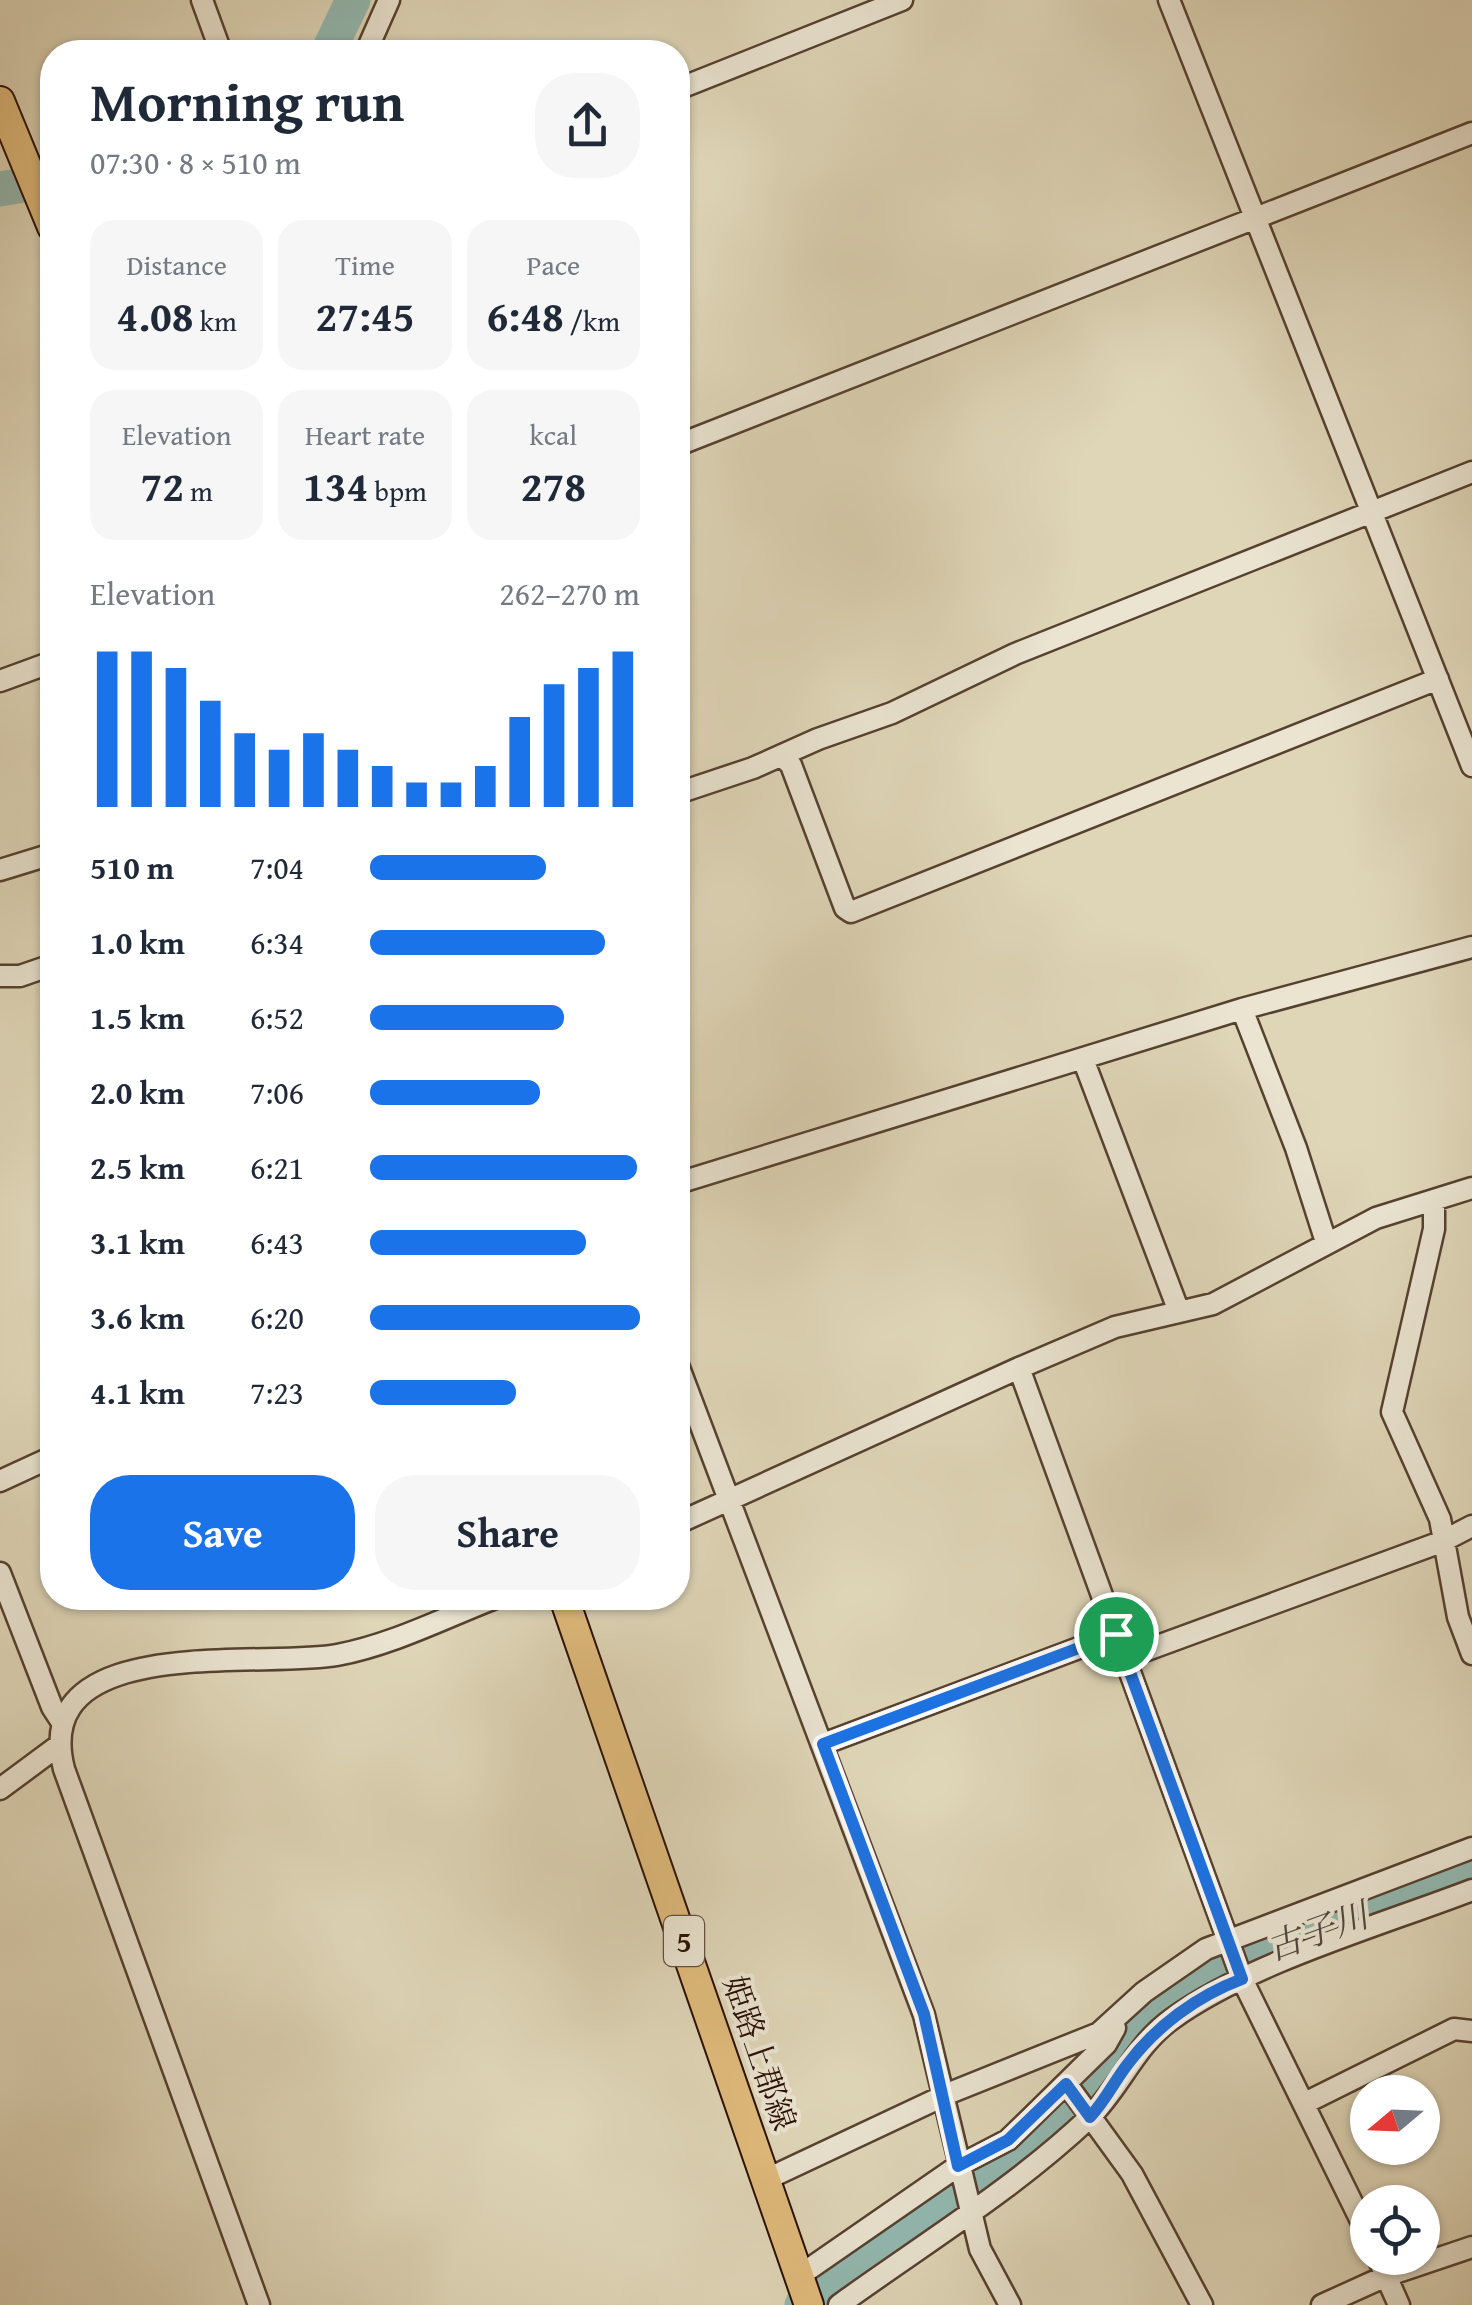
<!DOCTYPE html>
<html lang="en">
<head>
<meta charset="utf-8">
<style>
	:root { --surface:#fff; --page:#f6f6f7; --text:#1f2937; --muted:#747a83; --accent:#1a73e8 }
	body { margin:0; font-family:"Gentium Book Plus","Noto Serif JP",serif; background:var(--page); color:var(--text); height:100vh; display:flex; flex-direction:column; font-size:38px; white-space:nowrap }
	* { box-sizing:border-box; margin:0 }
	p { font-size:32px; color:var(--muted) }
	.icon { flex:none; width:55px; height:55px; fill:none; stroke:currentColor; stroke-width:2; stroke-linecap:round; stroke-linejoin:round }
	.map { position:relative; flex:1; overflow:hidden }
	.sheet { position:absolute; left:40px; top:40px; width:650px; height:1570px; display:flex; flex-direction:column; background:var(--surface); border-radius:40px; box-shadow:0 2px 8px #0004 }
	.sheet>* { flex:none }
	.needle { width:65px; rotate:251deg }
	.controls { position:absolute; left:1350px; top:2075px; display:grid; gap:20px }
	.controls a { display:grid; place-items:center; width:90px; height:90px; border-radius:50%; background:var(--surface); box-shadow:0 2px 8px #0004; font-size:50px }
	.pin { position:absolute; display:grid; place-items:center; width:85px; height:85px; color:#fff; margin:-42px; border:5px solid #fff; border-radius:50%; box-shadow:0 2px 10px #0007 }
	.round { display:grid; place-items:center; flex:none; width:105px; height:105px; border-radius:40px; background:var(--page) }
	.overview { display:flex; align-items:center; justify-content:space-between; height:170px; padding:0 50px }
	h1 { font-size:55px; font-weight:700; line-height:75px }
	.stats { display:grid; grid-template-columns:repeat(3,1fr); gap:15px; height:170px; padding:10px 50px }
	.stats div { display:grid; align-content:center; border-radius:25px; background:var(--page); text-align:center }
	.stats b { font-size:42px; font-weight:700 }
	.stats small { font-size:28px; font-weight:400 }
	.stats p { font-size:28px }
	.chart { height:280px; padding:20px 50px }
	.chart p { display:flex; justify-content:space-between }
	.chart svg { width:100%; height:180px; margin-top:10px; stroke:var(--accent); stroke-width:6 }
	.action { display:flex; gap:20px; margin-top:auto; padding:20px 50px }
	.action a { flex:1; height:115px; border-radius:40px; background:var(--accent); color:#fff; font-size:40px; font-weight:700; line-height:115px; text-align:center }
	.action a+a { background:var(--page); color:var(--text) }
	ul { padding:0 50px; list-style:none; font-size:32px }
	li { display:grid; grid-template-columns:160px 120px 1fr; align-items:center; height:75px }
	li i { height:25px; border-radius:12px; background:var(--accent) }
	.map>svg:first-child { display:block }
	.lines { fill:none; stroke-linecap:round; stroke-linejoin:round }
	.river { stroke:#93b9b1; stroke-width:35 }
	.minor-casing { stroke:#564130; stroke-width:25 }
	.major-casing { stroke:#290f03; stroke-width:32 }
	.minor { stroke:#eae4d1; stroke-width:20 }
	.major { stroke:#e0bb7c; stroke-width:28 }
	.route-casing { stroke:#fff; stroke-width:20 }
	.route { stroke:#1a73e8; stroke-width:12 }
	.labels { text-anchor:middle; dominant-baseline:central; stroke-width:8; stroke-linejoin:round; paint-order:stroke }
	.shield { fill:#eae4d1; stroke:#634f41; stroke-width:2.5 }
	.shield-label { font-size:30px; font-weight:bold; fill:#290f03 }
	.street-label { font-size:32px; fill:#290f03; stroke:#eae4d1 }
	.water-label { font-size:35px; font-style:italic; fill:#4e4a40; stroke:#eae4d1 }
</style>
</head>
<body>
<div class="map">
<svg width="1472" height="2305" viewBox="0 0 1472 2305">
	<rect width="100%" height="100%" fill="#dfd6b8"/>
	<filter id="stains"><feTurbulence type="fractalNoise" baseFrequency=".002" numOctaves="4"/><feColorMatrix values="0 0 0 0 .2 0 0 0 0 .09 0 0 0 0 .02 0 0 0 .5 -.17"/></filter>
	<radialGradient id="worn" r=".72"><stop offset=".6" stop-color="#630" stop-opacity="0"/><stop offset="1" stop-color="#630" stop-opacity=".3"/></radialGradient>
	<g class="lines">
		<path class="river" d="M328 52 353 0
			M0 189 52 180
			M802 2305 1017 2155 1065 2114 1177 1990 1224 1965 1472 1875"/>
		<defs>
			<path id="minor" d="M202 0 221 52
				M1169 0 1472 766
				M366 52 389 0
				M678 89 902 0
				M678 445 1472 133
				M0 681 52 662
				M783 757 791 765 845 908 851 912 1438 679
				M678 793 753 768 818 739 892 713 1015 654 1472 472
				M0 870 52 854
				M0 976H20L52 965
				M1242 1009 1296 1148 1326 1242
				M1083 1059 1178 1309
				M678 1183 1242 1009 1472 947
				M1434 1201V1229L1392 1412 1440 1519 1458 1617 1472 1654
				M678 1365 924 2015 980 2249 1010 2305
				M1019 1368 1242 1979 1368 2235
				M0 1481 52 1457
				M678 1523 1019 1368 1115 1327 1213 1304 1376 1218 1472 1188
				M0 1573 52 1707 63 1724
				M1125 1658 1441 1542 1472 1526
				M823 1744 1116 1634
				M0 1789 58 1746
				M1066 2083 1132 2174 1202 2305
				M1305 2103 1454 2029 1472 2031
				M767 2179 952 2092 1099 2033 1144 1992 1206 1949 1472 1848
				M1378 2258 1399 2305
				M799 2276 958 2166 1008 2140 1106 2044 1115 2028
				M259 2305 64 1769C29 1631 262 1669 337 1655 391 1645 444 1618 495 1598
				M839 2305C922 2245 1014 2189 1089 2118 1120 2088 1135 2045 1172 2019 1249 1963 1381 1925 1472 1890
				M1322 2305 1386 2276 1472 2247"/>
			<path id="major" d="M0 101 52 227
				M564 1598 809 2305"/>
		</defs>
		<use href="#minor" class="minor-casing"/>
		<use href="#major" class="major-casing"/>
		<use href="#minor" class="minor"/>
		<use href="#major" class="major"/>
	</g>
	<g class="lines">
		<defs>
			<path id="route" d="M1116 1634 1242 1979C1197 1996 1156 2026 1127 2065 1114 2082 1105 2101 1090 2117L1066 2084 1008 2140 958 2166 924 2014 823 1744Z"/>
		</defs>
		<use href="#route" class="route-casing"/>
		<use href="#route" class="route"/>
	</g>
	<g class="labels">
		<rect class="shield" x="664" y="1916" width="40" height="50" rx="8"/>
		<g class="shield-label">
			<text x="684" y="1941">5</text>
		</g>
		<g class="street-label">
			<text transform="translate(760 2053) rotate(71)">姫路上郡線</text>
		</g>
		<g class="water-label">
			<text transform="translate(1317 1931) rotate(-20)">古子川</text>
		</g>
	</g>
	<rect width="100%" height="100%" filter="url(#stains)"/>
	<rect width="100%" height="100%" fill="url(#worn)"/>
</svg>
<div class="controls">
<a><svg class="needle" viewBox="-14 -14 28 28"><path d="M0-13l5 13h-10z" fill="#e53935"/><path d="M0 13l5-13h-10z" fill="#747a83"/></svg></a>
<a><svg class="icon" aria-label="locate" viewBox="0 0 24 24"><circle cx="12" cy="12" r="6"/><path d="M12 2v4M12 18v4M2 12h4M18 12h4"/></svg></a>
</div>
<div class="pin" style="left:1116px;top:1634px;background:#1e9e55"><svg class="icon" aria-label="arrive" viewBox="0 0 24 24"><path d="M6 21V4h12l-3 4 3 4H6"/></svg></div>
<section class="sheet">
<div class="overview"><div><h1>Morning run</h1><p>07:30 · 8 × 510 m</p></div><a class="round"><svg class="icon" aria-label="share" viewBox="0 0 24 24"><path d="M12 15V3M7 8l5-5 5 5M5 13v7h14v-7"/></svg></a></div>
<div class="stats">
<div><p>Distance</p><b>4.08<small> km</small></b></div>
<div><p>Time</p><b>27:45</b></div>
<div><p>Pace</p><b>6:48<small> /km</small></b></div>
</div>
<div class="stats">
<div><p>Elevation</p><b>72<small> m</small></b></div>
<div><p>Heart rate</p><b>134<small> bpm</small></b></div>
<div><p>kcal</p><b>278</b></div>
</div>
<div class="chart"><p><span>Elevation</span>262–270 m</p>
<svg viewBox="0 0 160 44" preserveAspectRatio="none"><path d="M5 44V6M15 44V6M25 44V10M35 44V18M45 44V26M55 44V30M65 44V26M75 44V30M85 44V34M95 44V38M105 44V38M115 44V34M125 44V22M135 44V14M145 44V10M155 44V6"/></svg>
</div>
<ul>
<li><b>510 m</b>7:04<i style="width:65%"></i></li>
<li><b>1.0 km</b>6:34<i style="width:87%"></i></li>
<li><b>1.5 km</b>6:52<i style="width:72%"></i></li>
<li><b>2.0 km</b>7:06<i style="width:63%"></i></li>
<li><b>2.5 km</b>6:21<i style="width:99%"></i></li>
<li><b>3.1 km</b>6:43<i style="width:80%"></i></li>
<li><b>3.6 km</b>6:20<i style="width:100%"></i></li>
<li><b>4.1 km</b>7:23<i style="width:54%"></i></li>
</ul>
<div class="action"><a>Save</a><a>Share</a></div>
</section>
</div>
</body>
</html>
